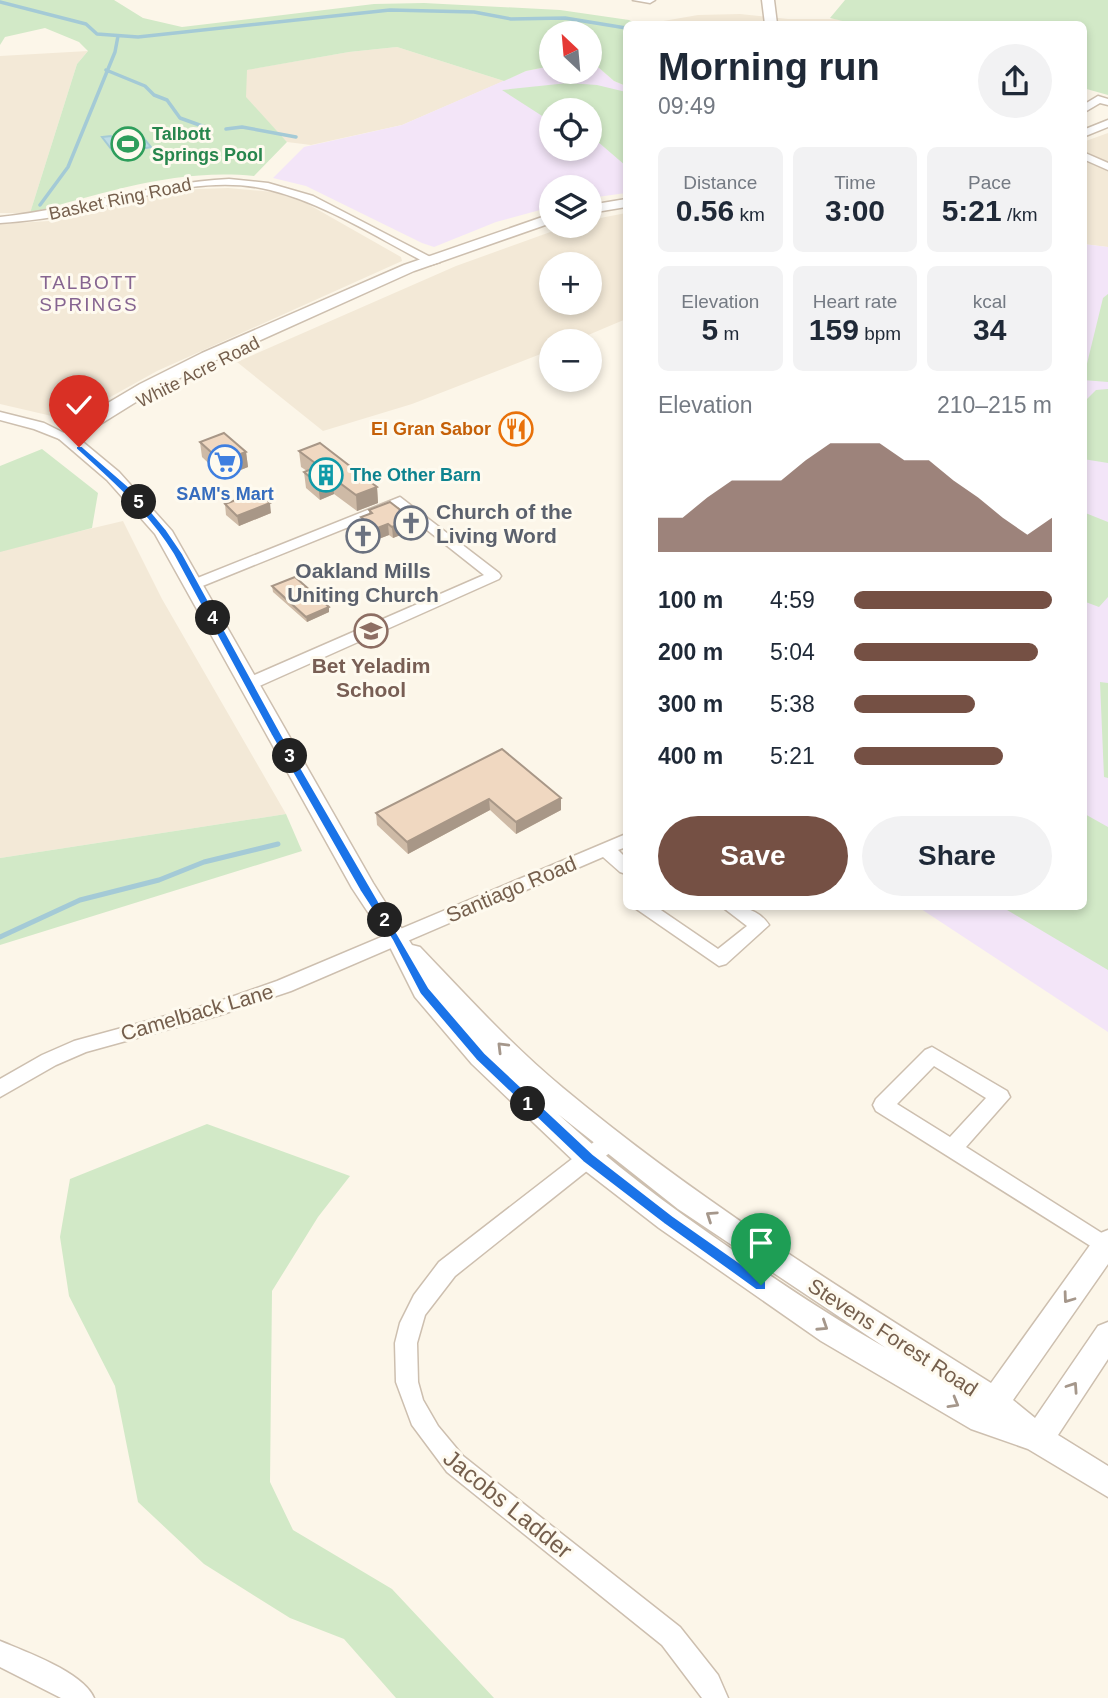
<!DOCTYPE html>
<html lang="en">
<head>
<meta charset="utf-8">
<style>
	:root { --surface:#fff; --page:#f2f2f3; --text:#1f2937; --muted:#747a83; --accent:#755044 }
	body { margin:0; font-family:Arial,sans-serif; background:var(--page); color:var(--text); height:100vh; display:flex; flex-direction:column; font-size:26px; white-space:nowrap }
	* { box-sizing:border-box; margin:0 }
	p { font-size:23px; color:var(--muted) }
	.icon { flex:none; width:38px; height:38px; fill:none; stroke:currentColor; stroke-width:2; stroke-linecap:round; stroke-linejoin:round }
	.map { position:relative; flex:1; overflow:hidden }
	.side { position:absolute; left:623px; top:21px; width:464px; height:889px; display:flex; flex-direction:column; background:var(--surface); border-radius:10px; box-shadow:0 4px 10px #0003 }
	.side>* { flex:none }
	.needle { width:46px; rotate:334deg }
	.tools { position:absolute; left:539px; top:21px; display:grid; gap:14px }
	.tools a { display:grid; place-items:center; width:63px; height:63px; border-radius:50%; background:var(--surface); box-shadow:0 4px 10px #0003; font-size:35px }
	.pin { position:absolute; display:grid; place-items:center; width:60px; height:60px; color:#fff; margin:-72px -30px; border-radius:50% 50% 50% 0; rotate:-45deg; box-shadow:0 0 7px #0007 }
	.pin .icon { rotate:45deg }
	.km { position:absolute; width:35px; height:35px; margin:-18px; border-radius:50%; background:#222; color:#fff; font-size:19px; line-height:35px; text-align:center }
	.round { display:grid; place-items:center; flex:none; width:74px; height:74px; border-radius:37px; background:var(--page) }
	.summary { display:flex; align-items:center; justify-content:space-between; height:119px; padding:0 35px }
	h1 { font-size:38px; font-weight:600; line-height:52px }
	.figures { display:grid; grid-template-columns:repeat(3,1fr); gap:10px; height:119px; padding:7px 35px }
	.figures div { display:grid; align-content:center; border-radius:10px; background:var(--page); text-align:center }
	.figures b { font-size:30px; font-weight:600 }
	.figures small { font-size:19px; font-weight:400 }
	.figures p { font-size:19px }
	.chart { height:196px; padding:14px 35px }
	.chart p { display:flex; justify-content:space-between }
	.chart svg { width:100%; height:126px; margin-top:7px; fill:var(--accent); opacity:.7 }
	.action { display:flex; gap:14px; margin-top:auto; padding:14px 35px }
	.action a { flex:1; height:80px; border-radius:42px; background:var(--accent); color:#fff; font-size:28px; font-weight:600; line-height:80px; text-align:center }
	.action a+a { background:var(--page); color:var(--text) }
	ul { padding:0 35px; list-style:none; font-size:23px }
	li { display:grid; grid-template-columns:112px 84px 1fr; align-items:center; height:52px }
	li i { height:18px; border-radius:9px; background:var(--accent) }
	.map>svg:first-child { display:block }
	.residential { fill:#f3e9d7; fill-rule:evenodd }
	.education { fill:#f3e5f8; fill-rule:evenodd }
	.green { fill:#d2e9c7 }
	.water { fill:#bddce5; stroke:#a4cad6; stroke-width:2 }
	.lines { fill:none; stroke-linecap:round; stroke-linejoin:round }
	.stream-far1 { stroke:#a4cad6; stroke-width:3.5 }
	.stream { stroke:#a4cad6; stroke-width:5 }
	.minor-casing { stroke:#cdbfaf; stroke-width:3 }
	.tertiary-casing { stroke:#cdbfaf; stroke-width:3 }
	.minor { fill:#fff; fill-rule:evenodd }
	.tertiary { fill:#fff; fill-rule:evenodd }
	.wall { fill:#cebaa6 }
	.shaded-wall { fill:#a89787 }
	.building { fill:#f0d8c1; stroke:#a89787; stroke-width:2 }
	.oneway { stroke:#a5978b }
	.route { fill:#1a73e8; stroke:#fff; stroke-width:2 }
	.labels { text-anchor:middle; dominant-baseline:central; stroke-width:6; stroke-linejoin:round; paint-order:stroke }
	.far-leisure-label { font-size:18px; font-weight:bold; fill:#27864d; stroke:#fefaef; text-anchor:start }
	.far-street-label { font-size:18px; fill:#755f4d; stroke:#fefaef }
	.far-food-label { font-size:18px; font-weight:bold; fill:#c56008; stroke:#fefaef; text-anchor:end }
	.far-culture-label { font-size:18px; font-weight:bold; fill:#0d838f; stroke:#fefaef; text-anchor:start }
	.far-shop-label { font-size:18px; font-weight:bold; fill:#366cbe; stroke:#fefaef }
	.far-neighbourhood-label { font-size:19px; letter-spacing:2px; fill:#866591; stroke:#fefaef }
	.worship-label { font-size:21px; font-weight:bold; fill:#5b616d; stroke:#fefaef; text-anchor:start }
	.education-label { font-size:21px; font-weight:bold; fill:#785e54; stroke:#fefaef }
	.street-label { font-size:21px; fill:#755f4d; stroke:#fefaef }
	.near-street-label { font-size:24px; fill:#755f4d; stroke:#fefaef }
</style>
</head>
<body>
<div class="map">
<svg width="1108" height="1698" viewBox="0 0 1108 1698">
	<rect width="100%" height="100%" fill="#fcf6e9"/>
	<path class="residential" d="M740 14 788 19H836L864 24H646L698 15Z
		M397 47 504 81 402 125 311 145 287 142 245 97 246 70 349 52Z
		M88 51 77 64 30 213H0V56Z
		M1108 133V247L1083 244V142Z
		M228 188 274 192 306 203 401 257 402 261 157 371 69 420 0 404V224L49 221 173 190Z
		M626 213V319L574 341H551V350L412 404 323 431 237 362 456 266 567 226H590V220ZM590 264V303H551V264Z
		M123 521 162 599 286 814 0 858V550Z"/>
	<path class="education" d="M590 60 614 81 626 86V193L590 198V187H551V207L496 222 434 247 422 243 306 186 273 178 304 147 402 125 526 71 551 66V72H590ZM551 110H590V149H551Z
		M1083 244 1108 247V1032L918 907 1083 906Z"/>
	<path class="green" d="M0 0H114L143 18 182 27 374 4 424 3 560 10 629 20 636 24H626V86L614 81 590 60V33H551V66L526 71 504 81 397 47 349 52 247 70 246 97 287 142 254 176C177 168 103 193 30 213L77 64 88 51 79 42 45 28 5 37 0 45Z
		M845 0H1108V95L1083 88V24H855L830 18Z
		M568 83 597 85 626 92V166L590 135V110H551L550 121 502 90Z
		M1108 294V382L1083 380 1103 298Z
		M1108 389V463L1083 459V403L1096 390Z
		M42 449 98 493 92 528 0 552V466Z
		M1083 512 1108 522V597L1099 607 1083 601Z
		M1100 682 1108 683V778L1104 777Z
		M1083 813 1108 827V970L1002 907 1083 906Z
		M286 814 302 851 0 945V858Z
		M207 1124 350 1176 318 1217 272 1291 270 1482 293 1530 392 1589 494 1698H396L344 1639 290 1618 204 1564 138 1502 115 1386 69 1296 60 1237 70 1179Z"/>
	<path class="water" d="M111 136 118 141 142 136 151 147 115 154 102 137Z"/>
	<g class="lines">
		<path class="stream-far1" d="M0 2 86 24 97 34 138 37 390 10 474 12 511 19 565 18 626 28
			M106 70 145 86 154 95 167 100 180 118 205 127
			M226 129 242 127 296 137
			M40 205 68 167 115 52 118 36"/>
		<path class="stream" d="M0 937 80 900 159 880 204 862 278 844"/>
		<defs>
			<path id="minor" d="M633 0H655L650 3Z
				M1098 96 1108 99V105L1100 103 1083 113V105Z
				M1108 120V127L1083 137V130Z
				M1083 152 1108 163V170L1083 159Z
				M229 179 268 183 313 196 440 262 430 265C378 238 326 204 270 190 207 174 140 198 80 212 53 218 27 221 0 223V217C77 209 151 183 229 179Z
				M0 412 44 423 74 438 67 442 34 429 0 420Z
				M400 497 499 573 501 576 499 579 255 688H243L241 684 243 680 484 575 398 507 200 587 195 588 188 584 190 581Z
				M626 834V847L618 850 626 858V874L620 872 603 857 291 991 220 1015 86 1052 56 1065 0 1097V1079L42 1055 74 1041 217 1002 277 981Z
				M632 906H655L718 949 747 926 721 906C740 906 758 908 769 925L726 964 719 966Z
				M932 1047 1007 1091 1010 1097 966 1147 1108 1237V1257L876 1111 873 1105 876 1099 925 1050ZM934 1066 986 1098 950 1137 897 1104Z
				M610 1133 617 1135 620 1141 617 1147 455 1276 425 1315 417 1343 418 1382 423 1400 438 1426 463 1456 680 1627 718 1675 728 1698H702L662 1645 447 1472 412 1425 396 1382 395 1343 400 1323 414 1295 439 1262 603 1135Z
				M0 1641C26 1652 83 1672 94 1698H61L0 1667Z"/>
			<path id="tertiary" d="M762 0H774L777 24H765Z
				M626 199V207L590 213V205Z
				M551 214V223L414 271 214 361 152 392 78 438 119 472 172 531 373 883 412 945 420 947C466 995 511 1045 563 1088 696 1199 844 1291 991 1383L1098 1234 1108 1230V1264L1013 1400 1035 1418 1098 1326 1108 1322V1359L1058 1435 1108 1466V1497L1028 1449 971 1429 821 1341 659 1228 579 1166 472 1064 415 997 387 941 352 888 155 534 107 480 58 438 74 423 140 384 202 353 404 265ZM558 1114 678 1209 886 1348C831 1317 779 1282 727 1246 668 1205 611 1163 558 1114Z"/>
		</defs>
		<use href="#minor" class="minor-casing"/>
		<use href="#tertiary" class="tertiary-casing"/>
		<use href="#minor" class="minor"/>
		<use href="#tertiary" class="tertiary"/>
	</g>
	<path class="wall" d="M200 442 246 452 248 467 223 477 202 457Z
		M299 451 377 487 378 503 357 511 334 494 320 500 306 488 304 472 307 471 301 467Z
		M225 504 271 513 239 526 226 515Z
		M369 510 412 519 413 530 393 538 389 535 376 540 362 528 361 517 369 514Z
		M272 586 329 612 307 622 273 592Z
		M502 749 561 810 516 834 490 810 408 854 377 825 376 813Z"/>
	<path class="shaded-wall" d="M246 452 248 467 223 477 221 461Z
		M333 478 334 494 320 500 318 484Z
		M377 487 378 503 357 511 356 495Z
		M270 503 271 513 239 526 237 516Z
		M412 519 413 530 393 538 392 527Z
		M388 524 389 535 376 540 375 529Z
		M329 607V612L307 622 306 617Z
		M561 798V810L516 834V822Z
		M489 799 490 810 408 854 407 842Z"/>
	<path class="building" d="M224 433 246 452 221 461 200 442Z
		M320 443 377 487 356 495 333 478 318 484 304 472 319 466 299 451Z
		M258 492 270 503 237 516 225 504Z
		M390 502 412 519 392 527 388 524 375 529 361 517 372 513 369 510Z
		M295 577 329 607 306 617 272 586Z
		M502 749 561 798 516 822 489 799 407 842 376 813Z"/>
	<defs><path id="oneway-chevron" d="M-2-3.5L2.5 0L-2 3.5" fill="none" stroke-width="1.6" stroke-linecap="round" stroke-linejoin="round" transform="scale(1.75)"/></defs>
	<g class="oneway">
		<use href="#oneway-chevron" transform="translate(502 1047) rotate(-135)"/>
		<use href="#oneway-chevron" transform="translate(711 1216) rotate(-146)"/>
		<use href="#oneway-chevron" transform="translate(1068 1298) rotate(126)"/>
		<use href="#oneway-chevron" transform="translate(823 1326) rotate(33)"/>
		<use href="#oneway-chevron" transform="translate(1073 1387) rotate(-56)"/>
		<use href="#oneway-chevron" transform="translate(954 1403) rotate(30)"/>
	</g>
	<path class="route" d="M76 446H82L135 492 166 529 183 554 282 735 429 988 485 1053 593 1154 673 1216 766 1281V1290H756L664 1224 583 1162 476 1060 420 994 392 940 360 891 271 735 173 554C147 512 112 482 76 449Z"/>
	<defs>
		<symbol id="stadium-ring" viewBox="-11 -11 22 22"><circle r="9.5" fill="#fefaef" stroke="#2e9e5b" stroke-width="1.5"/><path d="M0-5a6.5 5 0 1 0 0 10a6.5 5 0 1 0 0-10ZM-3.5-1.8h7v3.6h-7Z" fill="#2e9e5b"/></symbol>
		<symbol id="restaurant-ring" viewBox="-11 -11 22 22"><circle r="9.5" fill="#fefaef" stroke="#e8710a" stroke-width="1.5"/><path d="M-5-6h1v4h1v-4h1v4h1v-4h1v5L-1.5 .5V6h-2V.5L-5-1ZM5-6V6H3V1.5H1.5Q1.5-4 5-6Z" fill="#e8710a"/></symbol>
		<symbol id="supermarket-ring" viewBox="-11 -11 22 22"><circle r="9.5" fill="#fefaef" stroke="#3f7fe0" stroke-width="1.5"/><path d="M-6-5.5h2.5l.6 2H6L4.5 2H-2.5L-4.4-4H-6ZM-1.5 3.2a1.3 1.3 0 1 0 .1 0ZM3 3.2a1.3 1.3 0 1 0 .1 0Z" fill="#3f7fe0"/></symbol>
		<symbol id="building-ring" viewBox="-11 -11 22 22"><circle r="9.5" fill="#fefaef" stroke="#0f9aa8" stroke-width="1.5"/><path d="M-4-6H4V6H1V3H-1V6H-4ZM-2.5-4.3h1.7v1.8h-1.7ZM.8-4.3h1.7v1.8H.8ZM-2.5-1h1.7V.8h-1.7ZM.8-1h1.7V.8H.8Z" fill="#0f9aa8"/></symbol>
		<symbol id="church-ring" viewBox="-11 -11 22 22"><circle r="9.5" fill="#fefaef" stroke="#6b7280" stroke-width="1.5"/><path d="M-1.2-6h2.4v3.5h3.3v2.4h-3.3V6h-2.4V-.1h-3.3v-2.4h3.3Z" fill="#6b7280"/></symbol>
		<symbol id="school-ring" viewBox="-11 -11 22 22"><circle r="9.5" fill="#fefaef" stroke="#8d6e63" stroke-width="1.5"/><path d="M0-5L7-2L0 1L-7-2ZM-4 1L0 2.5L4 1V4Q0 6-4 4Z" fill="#8d6e63"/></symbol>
	</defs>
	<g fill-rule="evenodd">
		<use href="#stadium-ring" x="109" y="125" width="38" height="38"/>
		<use href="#restaurant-ring" x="497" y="410" width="38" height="38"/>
		<use href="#supermarket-ring" x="206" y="443" width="38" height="38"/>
		<use href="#building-ring" x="307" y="456" width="38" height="38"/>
		<use href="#church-ring" x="392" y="504" width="38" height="38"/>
		<use href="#church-ring" x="344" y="517" width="38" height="38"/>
		<use href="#school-ring" x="352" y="612" width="38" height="38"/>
	</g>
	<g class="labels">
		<g class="far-leisure-label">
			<text x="152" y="134">Talbott<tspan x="152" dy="21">Springs Pool</tspan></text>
		</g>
		<g class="far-street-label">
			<text transform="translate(120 199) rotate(-12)">Basket Ring Road</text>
			<text transform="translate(198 372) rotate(-27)">White Acre Road</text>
		</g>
		<g class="far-food-label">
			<text x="491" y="429">El Gran Sabor</text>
		</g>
		<g class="far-culture-label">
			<text x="350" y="475">The Other Barn</text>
		</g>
		<g class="far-shop-label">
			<text x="225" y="494">SAM's Mart</text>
		</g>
		<g class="far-neighbourhood-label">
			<text x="89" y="282">TALBOTT<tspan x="89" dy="22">SPRINGS</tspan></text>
		</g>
		<g class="worship-label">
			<text x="436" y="511">Church of the<tspan x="436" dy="24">Living Word</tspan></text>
			<text x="363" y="570" text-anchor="middle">Oakland Mills<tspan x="363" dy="24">Uniting Church</tspan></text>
		</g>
		<g class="education-label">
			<text x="371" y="665">Bet Yeladim<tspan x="371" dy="24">School</tspan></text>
		</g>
		<g class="street-label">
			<text transform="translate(511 889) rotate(-23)">Santiago Road</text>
			<text transform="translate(197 1012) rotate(-16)">Camelback Lane</text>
			<text transform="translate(893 1337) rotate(33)">Stevens Forest Road</text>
		</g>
		<g class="near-street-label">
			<text transform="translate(508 1504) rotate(39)">Jacobs Ladder</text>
		</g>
	</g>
</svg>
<div class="tools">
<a><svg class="needle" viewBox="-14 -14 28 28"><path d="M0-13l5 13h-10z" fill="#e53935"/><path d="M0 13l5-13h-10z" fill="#747a83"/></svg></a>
<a><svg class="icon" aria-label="locate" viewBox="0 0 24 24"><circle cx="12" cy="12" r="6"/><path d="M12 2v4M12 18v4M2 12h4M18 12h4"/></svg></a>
<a><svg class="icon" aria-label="layers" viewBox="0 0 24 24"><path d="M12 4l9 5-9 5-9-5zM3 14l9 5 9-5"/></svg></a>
<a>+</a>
<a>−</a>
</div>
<div class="pin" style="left:761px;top:1285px;background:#1e9e55"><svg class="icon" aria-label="arrive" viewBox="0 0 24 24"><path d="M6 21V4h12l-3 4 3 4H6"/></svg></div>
<div class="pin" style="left:79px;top:447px;background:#d93025"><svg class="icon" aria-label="check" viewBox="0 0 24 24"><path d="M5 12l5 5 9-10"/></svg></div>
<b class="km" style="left:528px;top:1104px">1</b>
<b class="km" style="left:385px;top:920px">2</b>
<b class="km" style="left:290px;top:756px">3</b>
<b class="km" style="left:213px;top:618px">4</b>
<b class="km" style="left:139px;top:502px">5</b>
<section class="side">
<div class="summary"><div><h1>Morning run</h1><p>09:49</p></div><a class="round"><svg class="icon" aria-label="share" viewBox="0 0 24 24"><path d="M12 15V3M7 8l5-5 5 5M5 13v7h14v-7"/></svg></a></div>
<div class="figures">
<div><p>Distance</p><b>0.56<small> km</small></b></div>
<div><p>Time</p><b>3:00</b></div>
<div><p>Pace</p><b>5:21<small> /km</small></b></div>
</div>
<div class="figures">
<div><p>Elevation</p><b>5<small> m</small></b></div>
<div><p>Heart rate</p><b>159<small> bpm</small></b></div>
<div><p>kcal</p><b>34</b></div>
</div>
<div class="chart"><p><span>Elevation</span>210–215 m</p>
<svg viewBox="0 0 160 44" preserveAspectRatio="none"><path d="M0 44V32L10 32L20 25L30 19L40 19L50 19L60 12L70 6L80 6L90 6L100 12L110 12L120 19L130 25L140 32L150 38L160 32V44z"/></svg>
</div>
<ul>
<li><b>100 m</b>4:59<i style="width:100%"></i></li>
<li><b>200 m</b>5:04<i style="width:93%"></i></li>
<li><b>300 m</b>5:38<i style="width:61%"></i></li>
<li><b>400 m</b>5:21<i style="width:75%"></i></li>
</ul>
<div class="action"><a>Save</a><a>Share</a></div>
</section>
</div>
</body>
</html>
